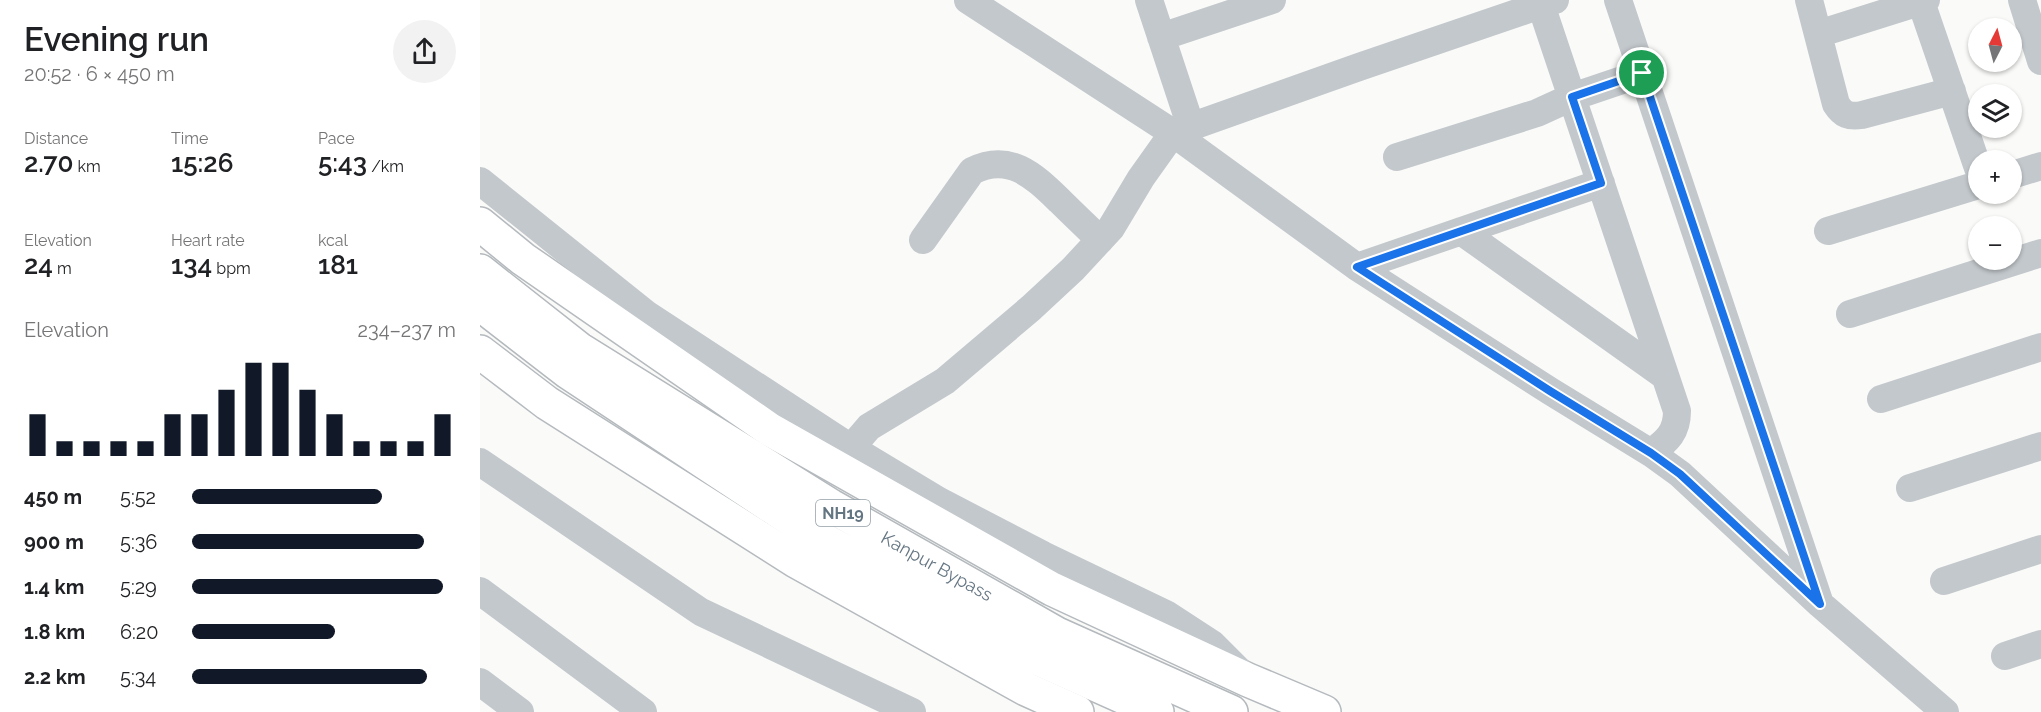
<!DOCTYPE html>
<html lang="en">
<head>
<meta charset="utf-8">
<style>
	:root { --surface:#fff; --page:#f2f2f2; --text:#202124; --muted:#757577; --accent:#111827 }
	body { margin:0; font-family:Raleway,sans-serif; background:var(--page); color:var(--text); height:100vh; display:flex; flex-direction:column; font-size:22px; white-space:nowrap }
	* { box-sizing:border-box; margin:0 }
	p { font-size:20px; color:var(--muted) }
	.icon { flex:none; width:33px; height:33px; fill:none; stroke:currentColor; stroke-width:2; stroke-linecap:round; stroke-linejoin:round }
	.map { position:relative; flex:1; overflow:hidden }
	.details { display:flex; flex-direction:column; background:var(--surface); width:480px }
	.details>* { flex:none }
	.needle { width:39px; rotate:6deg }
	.controls { position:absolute; left:1488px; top:18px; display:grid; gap:12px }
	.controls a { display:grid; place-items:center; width:54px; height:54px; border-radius:50%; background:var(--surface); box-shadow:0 2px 4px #0004; font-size:30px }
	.pin { position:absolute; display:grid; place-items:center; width:51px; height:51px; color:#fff; margin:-26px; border:3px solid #fff; border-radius:50%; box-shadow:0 2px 6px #0007 }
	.round { display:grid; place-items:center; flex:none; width:63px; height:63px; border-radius:32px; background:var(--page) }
	.head { display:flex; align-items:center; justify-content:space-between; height:102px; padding:0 24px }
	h1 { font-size:33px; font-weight:600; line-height:45px }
	.stats { display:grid; grid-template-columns:repeat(3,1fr); gap:9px; height:102px; padding:6px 24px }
	.stats div { display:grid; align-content:center }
	.stats b { font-size:26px; font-weight:600 }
	.stats small { font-size:16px; font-weight:400 }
	.stats p { font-size:16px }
	.chart { height:168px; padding:12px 24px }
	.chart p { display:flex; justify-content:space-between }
	.chart svg { width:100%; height:108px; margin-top:6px; stroke:var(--accent); stroke-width:6 }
	ul { padding:0 24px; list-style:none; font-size:20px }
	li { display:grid; grid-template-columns:96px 72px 1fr; align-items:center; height:45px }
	li i { height:15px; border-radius:8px; background:var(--accent) }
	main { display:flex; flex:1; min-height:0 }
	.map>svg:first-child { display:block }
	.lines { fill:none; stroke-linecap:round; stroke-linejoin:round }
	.major-casing { stroke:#b5babe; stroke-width:36 }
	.highway-casing { stroke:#b4b9bd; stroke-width:36 }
	.minor { stroke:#c3c8cc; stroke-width:28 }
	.major { stroke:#fff; stroke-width:33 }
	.highway { stroke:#fff; stroke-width:33 }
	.route-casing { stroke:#fff; stroke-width:12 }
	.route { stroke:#1a73e8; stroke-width:8 }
	.labels { text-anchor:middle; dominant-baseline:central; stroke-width:6; stroke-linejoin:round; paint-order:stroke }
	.shield { fill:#fff; stroke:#939fa8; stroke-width:1.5 }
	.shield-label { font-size:16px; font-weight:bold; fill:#657683 }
	.street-label { font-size:18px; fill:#657683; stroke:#fff }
</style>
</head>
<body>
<main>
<section class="details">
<div class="head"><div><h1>Evening run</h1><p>20:52 · 6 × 450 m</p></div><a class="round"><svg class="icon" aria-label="share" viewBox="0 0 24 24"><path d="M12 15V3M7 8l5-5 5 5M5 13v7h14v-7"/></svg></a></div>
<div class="stats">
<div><p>Distance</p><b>2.70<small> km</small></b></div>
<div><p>Time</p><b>15:26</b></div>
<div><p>Pace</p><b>5:43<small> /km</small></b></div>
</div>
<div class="stats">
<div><p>Elevation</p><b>24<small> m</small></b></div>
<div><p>Heart rate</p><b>134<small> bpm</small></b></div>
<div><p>kcal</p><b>181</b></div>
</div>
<div class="chart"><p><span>Elevation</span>234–237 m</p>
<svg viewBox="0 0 160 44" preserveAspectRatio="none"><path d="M5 44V27M15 44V38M25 44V38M35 44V38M45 44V38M55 44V27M65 44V27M75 44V17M85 44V6M95 44V6M105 44V17M115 44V27M125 44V38M135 44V38M145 44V38M155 44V27"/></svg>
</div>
<ul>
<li><b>450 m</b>5:52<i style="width:72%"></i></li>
<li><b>900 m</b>5:36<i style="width:88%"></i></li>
<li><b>1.4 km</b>5:29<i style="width:95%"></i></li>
<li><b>1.8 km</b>6:20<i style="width:54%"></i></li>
<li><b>2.2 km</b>5:34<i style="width:89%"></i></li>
</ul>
</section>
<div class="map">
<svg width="1561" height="712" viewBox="0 0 1561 712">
	<rect width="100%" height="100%" fill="#fafaf8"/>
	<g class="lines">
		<defs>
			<path id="major" d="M0 224 43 259 289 429 572 589 768 680 844 712
				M0 352 67 403 316 561 546 689 597 712"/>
			<path id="highway" d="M0 271 99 349 351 506 577 634 751 712
				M0 304 88 372 333 534 552 656 677 712"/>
		</defs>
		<use href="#major" class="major-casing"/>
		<use href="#highway" class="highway-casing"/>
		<path class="minor" d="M488 0 693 133 877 267 1070 391 1171 453 1200 474 1340 604 1465 712
			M669 0 711 127
			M1138 0 1339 601
			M1329 0 1356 104C1363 115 1369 117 1382 115L1472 91
			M1542 0 1561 61
			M1441 2 1498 168
			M1061 5 1197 411C1197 432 1188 440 1171 453
			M1338 34 1446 0
			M681 37 792 0
			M917 157 1057 113 1092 97 1163 73
			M1532 175 1561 166
			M0 181 166 314 371 448 459 501 563 555 686 614 732 644 761 673
			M981 231 1185 376
			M1348 231 1498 185
			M443 240 492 171C530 152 554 176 580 201 593 214 607 227 620 240
			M877 267 1121 183
			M1370 314 1561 253
			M1401 399 1561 347
			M371 448 389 427 465 381 551 308 593 269 631 228 661 178 693 133 879 67 1075 0
			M0 462 221 612 432 712
			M1430 488 1561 446
			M1464 581 1561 549
			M0 591 163 712
			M1525 656 1561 644
			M0 682 40 712"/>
		<use href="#major" class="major"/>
		<use href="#highway" class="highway"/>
	</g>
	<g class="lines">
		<defs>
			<path id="route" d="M1162 73 1340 604 1200 474 1171 453 1070 391 877 267 1121 183 1092 97Z"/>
		</defs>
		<use href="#route" class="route-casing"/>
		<use href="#route" class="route"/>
	</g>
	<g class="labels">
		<rect class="shield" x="336" y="500" width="54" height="26" rx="4.5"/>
		<g class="shield-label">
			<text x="363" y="513">NH19</text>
		</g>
		<g class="street-label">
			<text transform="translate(457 566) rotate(29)">Kanpur Bypass</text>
		</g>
	</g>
</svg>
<div class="controls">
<a><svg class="needle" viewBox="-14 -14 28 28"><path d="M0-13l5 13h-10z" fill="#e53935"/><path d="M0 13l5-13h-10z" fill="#757577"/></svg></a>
<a><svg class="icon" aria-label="layers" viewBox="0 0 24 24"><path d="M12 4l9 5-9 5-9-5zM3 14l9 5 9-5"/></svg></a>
<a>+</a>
<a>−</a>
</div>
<div class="pin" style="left:1162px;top:73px;background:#1e9e55"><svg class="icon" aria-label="arrive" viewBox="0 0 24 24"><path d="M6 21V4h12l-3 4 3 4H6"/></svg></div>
</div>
</main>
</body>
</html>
